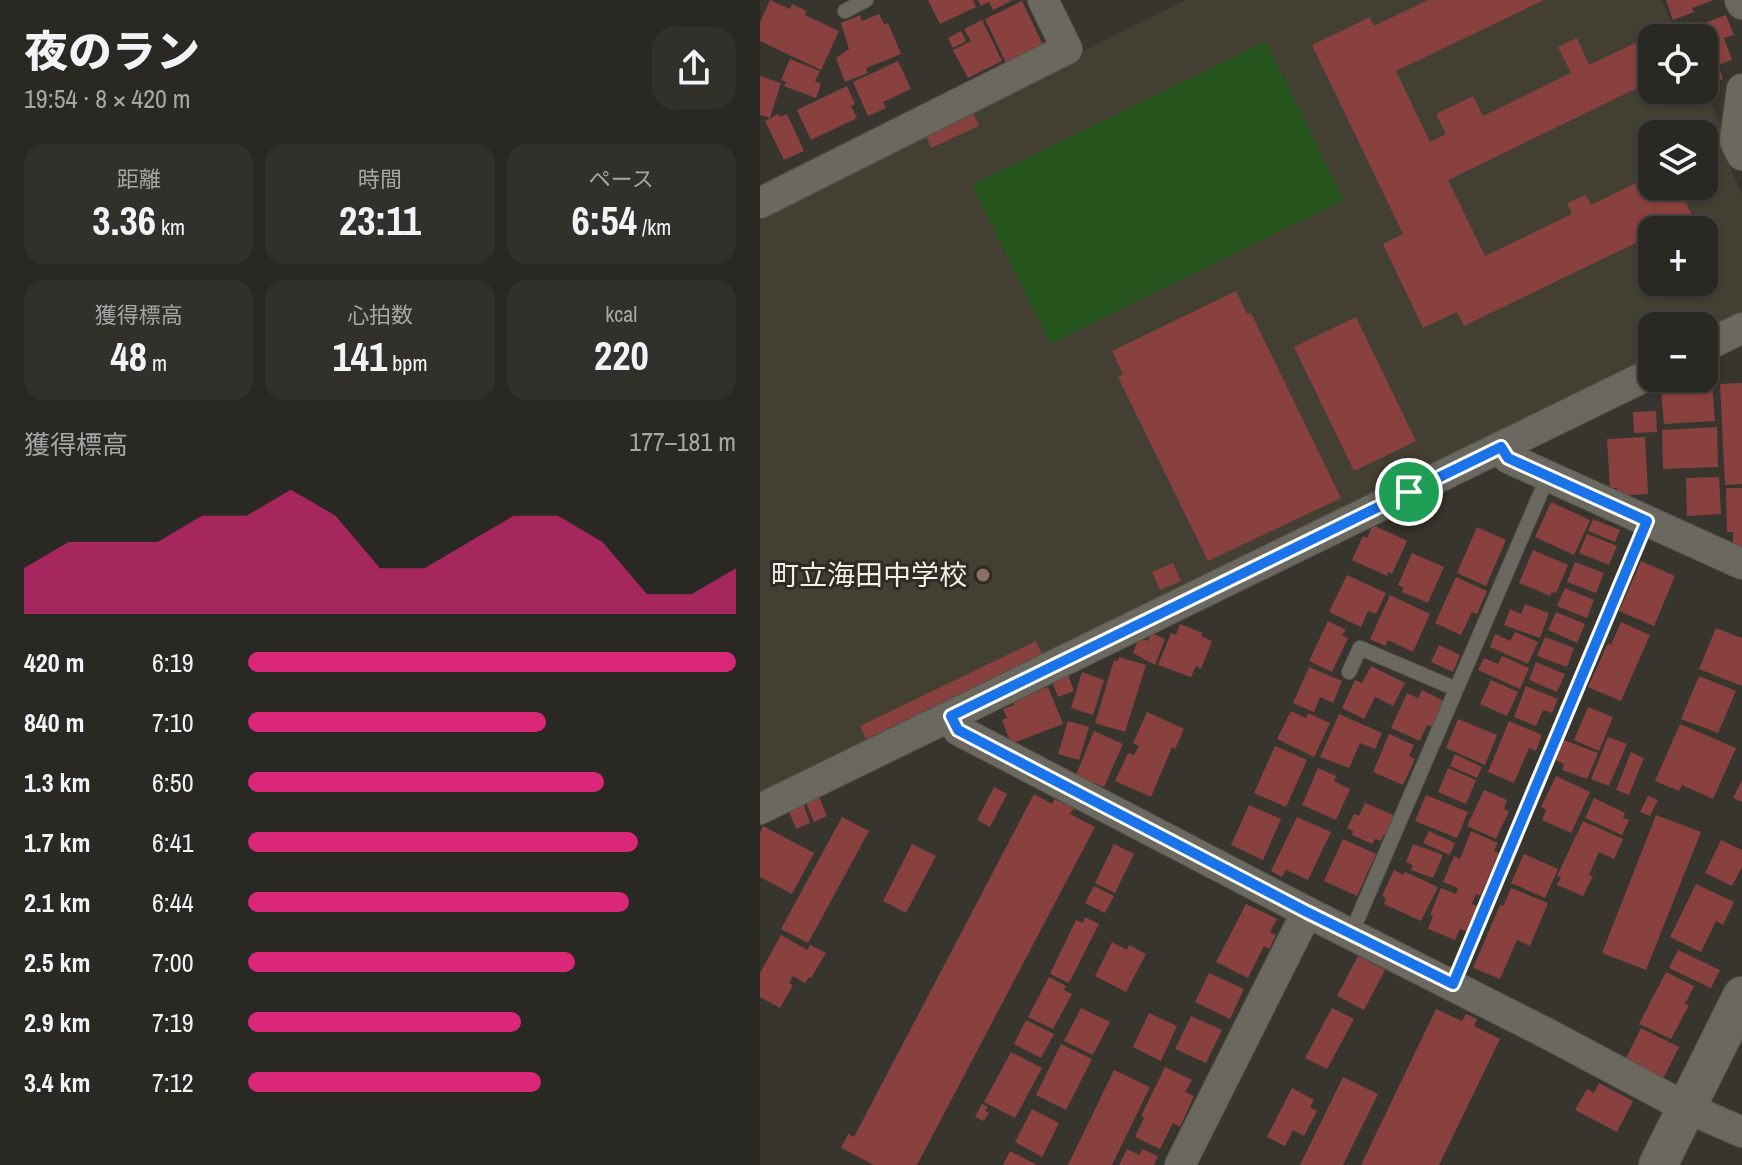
<!DOCTYPE html>
<html lang="ja">
<head>
<meta charset="utf-8">
<style>
	:root { --surface:#292822; --page:#31302a; --text:#f1f3f6; --muted:#a5a6a5; --line:#454440; --accent:#db2777 }
	body { margin:0; font-family:"Archivo Narrow","Noto Sans JP",sans-serif; background:var(--page); color:var(--text); height:100vh; display:flex; flex-direction:column; font-size:30px; white-space:nowrap }
	* { box-sizing:border-box; margin:0 }
	p { font-size:26px; color:var(--muted) }
	.icon { flex:none; width:44px; height:44px; fill:none; stroke:currentColor; stroke-width:2; stroke-linecap:round; stroke-linejoin:round }
	.map { position:relative; flex:1; overflow:hidden }
	.side { display:flex; flex-direction:column; background:var(--surface); width:760px }
	.side>* { flex:none }
	.tools { position:absolute; left:878px; top:24px; display:grid; gap:16px }
	.tools a { display:grid; place-items:center; width:80px; height:80px; border-radius:16px; background:var(--surface); box-shadow:0 2px 6px #0004,0 0 0 2px var(--line); font-size:40px }
	.pin { position:absolute; display:grid; place-items:center; width:68px; height:68px; color:#fff; margin:-34px; border:4px solid #fff; border-radius:50%; box-shadow:0 2px 8px #0007 }
	.round { display:grid; place-items:center; flex:none; width:84px; height:84px; border-radius:24px; background:var(--page) }
	.head { display:flex; align-items:center; justify-content:space-between; height:136px; padding:0 24px }
	h1 { font-size:44px; font-weight:800; line-height:60px }
	.metrics { display:grid; grid-template-columns:repeat(3,1fr); gap:12px; height:136px; padding:8px 24px }
	.metrics div { display:grid; align-content:center; border-radius:20px; background:var(--page); text-align:center }
	.metrics b { font-size:40px; font-weight:800 }
	.metrics small { font-size:22px; font-weight:400 }
	.metrics p { font-size:22px }
	.chart { height:224px; padding:16px 24px }
	.chart p { display:flex; justify-content:space-between }
	.chart svg { width:100%; height:144px; margin-top:8px; fill:var(--accent); opacity:.7 }
	ul { padding:0 24px; list-style:none; font-size:26px }
	li { display:grid; grid-template-columns:128px 96px 1fr; align-items:center; height:60px }
	li i { height:20px; border-radius:10px; background:var(--accent) }
	main { display:flex; flex:1; min-height:0 }
	.map>svg:first-child { display:block }
	.built { fill:#433f32; fill-rule:evenodd }
	.green { fill:#26541d }
	.building { fill:#89413f }
	.lines { fill:none; stroke-linecap:round; stroke-linejoin:round }
	.service-casing { stroke:#55534c; stroke-width:16 }
	.minor-casing { stroke:#55534c; stroke-width:32 }
	.tertiary-casing { stroke:#55534c; stroke-width:40 }
	.service { stroke:#6a685f; stroke-width:14 }
	.minor { stroke:#6a685f; stroke-width:30 }
	.tertiary { stroke:#6a685f; stroke-width:38 }
	.route-casing { stroke:#fff; stroke-width:16 }
	.route { stroke:#1a73e8; stroke-width:10 }
	.education-dot { fill:#8d6e63; stroke:#2d2b23; stroke-width:3 }
	.labels { text-anchor:middle; dominant-baseline:central; stroke-width:6; stroke-linejoin:round; paint-order:stroke }
	.poi-label { font-size:28px; fill:#f0efea; stroke:#2d2b23; text-anchor:end }
</style>
</head>
<body>
<main>
<section class="side">
<div class="head"><div><h1>夜のラン</h1><p>19:54 · 8 × 420 m</p></div><a class="round"><svg class="icon" aria-label="share" viewBox="0 0 24 24"><path d="M12 15V3M7 8l5-5 5 5M5 13v7h14v-7"/></svg></a></div>
<div class="metrics">
<div><p>距離</p><b>3.36<small> km</small></b></div>
<div><p>時間</p><b>23:11</b></div>
<div><p>ペース</p><b>6:54<small> /km</small></b></div>
</div>
<div class="metrics">
<div><p>獲得標高</p><b>48<small> m</small></b></div>
<div><p>心拍数</p><b>141<small> bpm</small></b></div>
<div><p>kcal</p><b>220</b></div>
</div>
<div class="chart"><p><span>獲得標高</span>177–181 m</p>
<svg viewBox="0 0 160 44" preserveAspectRatio="none"><path d="M0 44V30L10 22L20 22L30 22L40 14L50 14L60 6L70 14L80 30L90 30L100 22L110 14L120 14L130 22L140 38L150 38L160 30V44z"/></svg>
</div>
<ul>
<li><b>420 m</b>6:19<i style="width:100%"></i></li>
<li><b>840 m</b>7:10<i style="width:61%"></i></li>
<li><b>1.3 km</b>6:50<i style="width:73%"></i></li>
<li><b>1.7 km</b>6:41<i style="width:80%"></i></li>
<li><b>2.1 km</b>6:44<i style="width:78%"></i></li>
<li><b>2.5 km</b>7:00<i style="width:67%"></i></li>
<li><b>2.9 km</b>7:19<i style="width:56%"></i></li>
<li><b>3.4 km</b>7:12<i style="width:60%"></i></li>
</ul>
</section>
<div class="map">
<svg width="982" height="1165" viewBox="0 0 982 1165">
	<rect width="100%" height="100%" fill="#37352d"/>
	<path class="built" d="M426 0H901L919 38H892V90H944L961 125 962 147 982 195V315L944 334V326H892V359L0 791V209ZM892 134H944V186H892ZM892 230H944V282H892Z"/>
	<path class="green" d="M506 41 584 200 290 344 212 185Z"/>
	<path class="building" d="M10 0 30 9 32 4 47 11 45 15 79 31 61 70 0 41V22Z
		M168 0H213L216 7 180 24Z
		M218 0H253L233 10 229 2 221 6Z
		M668 0H784L636 71 670 142 686 134 676 114 713 96 723 116 811 73 798 47 817 38 829 65 900 31 903 38H892V81L688 180 725 256 812 214 807 203 826 195 831 205 892 175V186H918L932 215 902 230H892V235L704 326 697 312 663 328 623 244 643 234 552 45 610 17 614 26Z
		M906 0H954L932 8 934 12 913 20Z
		M262 1 283 45 246 63 225 19Z
		M119 14 124 24 128 23 141 54 106 68 108 73 85 82 76 58 89 49 81 23 100 15 102 21Z
		M966 15 974 35 964 38 972 60 958 65 963 79 945 86 944 38H926L925 35 935 31 934 27Z
		M222 20 242 61 208 78 193 50 211 41 204 29Z
		M201 31 206 41 193 48 188 38Z
		M30 59 60 71 55 81 61 84 56 98 24 86 26 82 21 80Z
		M138 61 151 89 123 102 126 108 108 116 93 82Z
		M0 76 21 83 10 118 0 115Z
		M87 86 95 104 91 106 97 118 51 140 37 110Z
		M212 111 219 126 171 148 165 133Z
		M18 114 20 117 27 114 44 151 24 160 5 121Z
		M476 291 487 314 491 313 581 498 448 561 358 377 363 374 352 351Z
		M596 317 656 441 594 471 534 347Z
		M952 382 955 421 904 424 901 391 911 390V385Z
		M982 383V484L965 485 960 384Z
		M896 411 897 432 874 433 873 412Z
		M957 427 958 467 903 469 902 430Z
		M885 437 888 494 857 496V488H850L847 439Z
		M959 477 961 514 927 516 926 478Z
		M966 488H982V546H973V532H967Z
		M791 502 830 520 814 555 775 537Z
		M833 519 860 530 855 542 828 531Z
		M613 525 647 541 632 574 628 572 627 576 592 560 603 536 607 538Z
		M717 527 746 540 726 586 697 573Z
		M827 534 857 546 849 565 819 553Z
		M773 550 808 565 796 593 792 592 790 596 759 583Z
		M652 553 684 567 668 603 642 592 644 588 638 585Z
		M881 561 915 576 894 626 859 611Z
		M815 562 844 573 836 593 807 582Z
		M413 563 421 581 400 590 392 572Z
		M587 575 626 593 616 614 608 611 601 627 569 612Z
		M696 577 727 591 717 614 712 612 701 635 675 623Z
		M805 588 834 600 827 618 797 606Z
		M630 595 670 614 653 652 628 640 625 646 610 639Z
		M765 604 789 613 780 638 744 625 750 609 761 614Z
		M796 612 825 624 817 643 788 630Z
		M568 621 586 630 582 635 588 638 572 672 549 661Z
		M861 622 890 635 861 701 828 687 848 643 851 645Z
		M420 624 443 633 441 636 452 641 441 669 436 666 431 677 398 665 411 633 416 635Z
		M956 628 982 638V686L939 669Z
		M755 632 778 642 768 664 730 647 735 634 750 641Z
		M391 633 405 639 395 665 373 653 379 638 388 641Z
		M785 637 814 648 807 667 777 656Z
		M276 641 282 654 106 739 100 726Z
		M679 645 700 655 693 672 671 662Z
		M742 656 769 668 760 689 718 670 724 658 738 664Z
		M359 657 386 665 365 732 335 723 354 660 358 661Z
		M776 662 805 674 797 692 769 680Z
		M611 666 645 683 633 706 615 697 604 719 582 708 595 680 602 683Z
		M549 667 582 681 573 703 560 697 554 712 533 703Z
		M307 672 314 691 298 697 291 678Z
		M322 672 344 680 333 715 311 708Z
		M939 676 976 691 958 733 921 719Z
		M731 680 758 692 747 716 720 704Z
		M766 686 798 699 792 713 783 710 776 726 754 717Z
		M288 687 303 724 251 744 242 720 247 718 243 709 254 705 252 701Z
		M662 690 684 701 672 727 667 725 660 741 631 728 647 693 658 698Z
		M828 707 853 717 839 751 814 740Z
		M531 711 546 718 548 713 570 723 554 757 517 739Z
		M387 712 424 729 415 749 412 747 391 797 355 781 368 753 374 755 379 746 373 743Z
		M579 714 622 733 615 749 600 743 589 768 560 757Z
		M698 719 737 735 725 765 686 748Z
		M308 721 329 727 319 760 298 754Z
		M749 721 782 735 776 751 769 748 754 783 728 772Z
		M920 724 976 748 953 799 922 785 919 791 895 781Z
		M334 731 363 744 344 787 316 775Z
		M629 734 654 745 649 756 655 759 643 785 613 772Z
		M848 737 867 744 849 786 831 779Z
		M801 739 838 753 827 779 802 770 804 764 793 759Z
		M515 746 547 760 526 807 494 793Z
		M871 752 884 758 869 795 856 790Z
		M695 754 722 767 717 778 690 766Z
		M558 768 576 776 574 781 590 789 576 820 542 805Z
		M688 768 716 780 706 804 678 792Z
		M796 776 830 792 811 833 782 820 786 810 781 807Z
		M982 780V802L973 798Z
		M234 787 247 794 230 827 217 820Z
		M724 790 747 800 744 809 749 811 736 839 707 826Z
		M274 794 292 804 294 799 314 808 310 814 335 827 157 1165H114L81 1148 88 1134 94 1137Z
		M666 795 708 812 697 838 655 821Z
		M888 796 898 800 890 816 880 812Z
		M59 797 67 816 54 822 46 803Z
		M834 798 865 813 863 818 869 820 862 835 825 818Z
		M43 803 50 823 36 829 28 809Z
		M605 803 636 816 627 835 624 834 621 841 615 839 612 844 592 835 593 831 587 828 594 814 599 816Z
		M489 805 521 819 503 860 471 845Z
		M896 815 941 832 886 970 842 953Z
		M82 817 109 831 48 943 21 929Z
		M537 817 571 832 548 880 526 870 522 877 511 871Z
		M823 821 863 839 854 859 839 852 829 875 833 876 823 896 797 885 801 877 797 876Z
		M3 826 54 853 32 894 0 877V833Z
		M669 831 695 843 690 855 663 843Z
		M711 831 738 843 734 851 739 853 720 896 716 894 712 904 717 906 706 931 700 929 695 940 668 929 673 916 670 915 681 888 696 894 698 888 683 882 694 856 700 859Z
		M583 839 616 854 597 896 564 881Z
		M961 840 982 850V867L972 886 945 873Z
		M152 844 176 856 146 913 123 901Z
		M354 844 374 854 355 893 335 883Z
		M653 844 683 855 673 878 651 870 653 865 646 862Z
		M764 854 798 869 785 898 751 883Z
		M634 870 643 875 645 872 678 887 661 921 624 904 626 898 622 896Z
		M936 884 974 902 963 925 956 921 941 952 910 937Z
		M334 886 354 896 345 913 325 903Z
		M751 888 788 903 770 946 757 940 740 979 713 968 740 905 743 906Z
		M486 904 517 919 510 932 516 935 509 949 504 946 488 978 456 962Z
		M325 917 339 924 309 983 290 974 316 920 323 923Z
		M21 935 47 950 50 945 66 953 51 978 49 977 45 983 33 976 29 983 33 985 20 1008 0 997V973Z
		M352 942 367 950 369 945 386 954 366 992 335 976Z
		M918 950 960 970 951 988 909 968Z
		M598 956 625 970 604 1010 577 996Z
		M906 972 934 986 925 1004 929 1005 911 1039 879 1024Z
		M449 973 484 989 470 1019 435 1002Z
		M289 977 306 986 304 990 312 994 293 1029 268 1017Z
		M321 1008 350 1022 333 1055 304 1041Z
		M572 1008 594 1019 567 1069 545 1058Z
		M676 1009 702 1021 706 1014 717 1019 714 1026 740 1039 679 1165H601Z
		M389 1013 417 1026 401 1061 373 1047Z
		M431 1016 462 1030 446 1063 415 1049Z
		M266 1020 294 1034 281 1058 254 1044Z
		M881 1028 919 1047 903 1079 865 1060Z
		M301 1044 332 1059 306 1110 276 1095Z
		M251 1052 282 1068 255 1118 224 1102Z
		M405 1067 432 1080 425 1092 434 1096 420 1127 413 1123 400 1149 375 1137 384 1118 381 1116Z
		M354 1070 390 1087 352 1165H308Z
		M583 1077 618 1094 583 1165H540Z
		M839 1083 873 1101 857 1132 815 1110 827 1089 834 1093Z
		M532 1088 554 1100 550 1107 557 1111 544 1136 533 1130 525 1146 507 1137Z
		M222 1104 228 1107 225 1111 229 1113 224 1121 215 1117Z
		M272 1109 299 1123 282 1157 255 1142Z
		M367 1149 380 1155 382 1149 398 1156 394 1165H359Z
		M250 1151 277 1165H243Z"/>
	<g class="lines">
		<defs>
			<path id="service" d="M85 11 106 0
				M589 672 600 648 696 689
				M591 934 788 476
				M693 984 887 521"/>
			<path id="minor" d="M980 0 982 4
				M982 89 975 141 982 155
				M0 203 307 49 283 0
				M944 347 982 328
				M741 447 748 458 982 564
				M191 716 198 730 547 912 788 1034 927 1108 982 1132
				M0 809 892 373
				M420 1165 547 912"/>
			<path id="tertiary" d="M898 1165 982 996"/>
		</defs>
		<use href="#service" class="service-casing"/>
		<use href="#minor" class="minor-casing"/>
		<use href="#tertiary" class="tertiary-casing"/>
		<use href="#service" class="service"/>
		<use href="#minor" class="minor"/>
		<use href="#tertiary" class="tertiary"/>
	</g>
	<g class="lines">
		<defs>
			<path id="route" d="M741 447 748 458 887 521 693 984 547 912 198 730 191 716Z"/>
		</defs>
		<use href="#route" class="route-casing"/>
		<use href="#route" class="route"/>
	</g>
	<circle class="education-dot" cx="223" cy="575" r="8"/>
	<g class="labels">
		<g class="poi-label">
			<text x="207" y="575">町立海田中学校</text>
		</g>
	</g>
</svg>
<div class="tools">
<a><svg class="icon" aria-label="locate" viewBox="0 0 24 24"><circle cx="12" cy="12" r="6"/><path d="M12 2v4M12 18v4M2 12h4M18 12h4"/></svg></a>
<a><svg class="icon" aria-label="layers" viewBox="0 0 24 24"><path d="M12 4l9 5-9 5-9-5zM3 14l9 5 9-5"/></svg></a>
<a>+</a>
<a>−</a>
</div>
<div class="pin" style="left:649px;top:492px;background:#1e9e55"><svg class="icon" aria-label="arrive" viewBox="0 0 24 24"><path d="M6 21V4h12l-3 4 3 4H6"/></svg></div>
</div>
</main>
</body>
</html>
